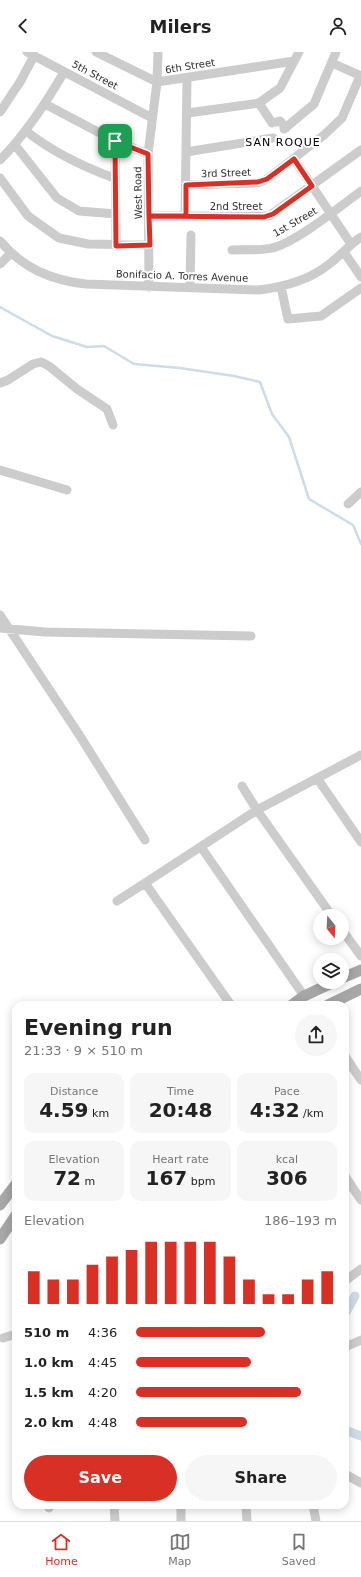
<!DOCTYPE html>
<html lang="en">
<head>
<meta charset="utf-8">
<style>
	:root { --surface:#fff; --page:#f6f6f6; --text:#222; --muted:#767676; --line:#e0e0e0; --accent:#d93025 }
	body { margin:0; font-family:"DejaVu Sans",sans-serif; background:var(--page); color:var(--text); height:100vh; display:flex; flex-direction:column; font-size:15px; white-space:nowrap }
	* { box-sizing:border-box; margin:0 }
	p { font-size:13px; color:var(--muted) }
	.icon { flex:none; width:22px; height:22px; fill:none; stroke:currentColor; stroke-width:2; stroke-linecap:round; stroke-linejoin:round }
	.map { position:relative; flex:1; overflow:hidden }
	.panel { position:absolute; left:12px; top:949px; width:337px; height:508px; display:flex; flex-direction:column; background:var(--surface); border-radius:12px; box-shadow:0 2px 10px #0003 }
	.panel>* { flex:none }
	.needle { width:26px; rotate:162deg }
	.fabs { position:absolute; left:313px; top:857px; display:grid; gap:8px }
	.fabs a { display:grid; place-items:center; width:36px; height:36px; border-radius:50%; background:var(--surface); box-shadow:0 2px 10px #0003; font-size:20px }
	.pin { position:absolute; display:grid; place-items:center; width:34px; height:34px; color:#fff; margin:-17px; border-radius:8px; box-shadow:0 2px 6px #0006 }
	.round { display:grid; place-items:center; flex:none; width:42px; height:42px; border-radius:21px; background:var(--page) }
	.summary { display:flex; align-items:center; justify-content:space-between; height:68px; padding:0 12px }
	h1 { font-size:22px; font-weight:800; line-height:30px }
	.stats { display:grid; grid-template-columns:repeat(3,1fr); gap:6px; height:68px; padding:4px 12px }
	.stats div { display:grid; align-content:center; border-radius:10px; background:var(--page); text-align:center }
	.stats b { font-size:20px; font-weight:800 }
	.stats small { font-size:11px; font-weight:400 }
	.stats p { font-size:11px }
	.chart { height:112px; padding:8px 12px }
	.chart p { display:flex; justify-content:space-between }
	.chart svg { width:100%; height:72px; margin-top:4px; stroke:var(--accent); stroke-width:6 }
	.cta { display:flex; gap:8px; margin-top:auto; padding:8px 12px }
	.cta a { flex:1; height:46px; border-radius:24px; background:var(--accent); color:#fff; font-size:16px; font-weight:800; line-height:46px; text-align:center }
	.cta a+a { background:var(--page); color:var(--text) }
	ul { padding:0 12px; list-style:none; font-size:13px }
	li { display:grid; grid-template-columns:64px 48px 1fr; align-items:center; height:30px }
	li i { height:10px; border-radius:5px; background:var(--accent) }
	header { display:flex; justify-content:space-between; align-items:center; height:52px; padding:0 12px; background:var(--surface); font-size:18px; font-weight:800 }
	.dock { display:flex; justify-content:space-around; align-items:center; height:56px; border-top:1px solid var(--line); background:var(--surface); font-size:11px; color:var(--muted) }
	.dock a { display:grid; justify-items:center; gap:2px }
	.dock .active { color:var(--accent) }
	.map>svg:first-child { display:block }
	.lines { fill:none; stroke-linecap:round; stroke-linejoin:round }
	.stream { stroke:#cddce8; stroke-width:2.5 }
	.canal { stroke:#cddce8; stroke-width:9 }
	.minor { stroke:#ccc; stroke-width:9 }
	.major { stroke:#a7a7a7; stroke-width:11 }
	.route-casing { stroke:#fff; stroke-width:8 }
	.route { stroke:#d93025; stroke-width:5 }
	.labels { text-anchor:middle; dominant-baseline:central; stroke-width:4; stroke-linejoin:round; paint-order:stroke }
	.street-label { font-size:10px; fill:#2f2f2f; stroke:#fff }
	.neighbourhood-label { font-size:11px; letter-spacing:1px; fill:#000; stroke:#fff }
</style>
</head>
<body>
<header><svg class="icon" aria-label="back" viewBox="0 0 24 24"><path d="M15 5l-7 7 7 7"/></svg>Milers<svg class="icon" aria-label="person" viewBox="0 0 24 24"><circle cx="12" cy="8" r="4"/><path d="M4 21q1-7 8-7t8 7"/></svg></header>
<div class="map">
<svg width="361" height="1469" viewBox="0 0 361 1469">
	<rect width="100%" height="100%" fill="#fff"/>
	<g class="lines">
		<path class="stream" d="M0 255 52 284 87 295 104 294 134 312 180 316 234 324 260 330 272 362 289 385 309 447 353 473 361 492"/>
		<path class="canal" d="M345 1262 355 1244
			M345 1378 361 1384"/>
		<path class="minor" d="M27 0 152 66
			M96 0 157 30 294 9
			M332 11 361 24
			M259 51 272 71 280 69 286 76
			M45 52 115 89 148 102
			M0 60 20 30 34 4
			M188 61 259 51 280 36 299 0
			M284 77 314 52 336 0
			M26 79C51 99 84 115 114 126
			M115 89 116 194
			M15 93 57 146 79 159 116 162
			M186 100 273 86
			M294 107 351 192
			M0 108C26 82 46 51 64 20
			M0 126 28 164 59 186 88 192 149 193
			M186 133 258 131 267 127 324 83 342 66 360 24
			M149 164H269L361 98
			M185 164 187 27
			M0 189C23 216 50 228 86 232L259 238C283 235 308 229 328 213 340 204 349 193 361 185
			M232 198C245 197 260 199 272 196 295 191 341 154 361 139
			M344 200 361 225
			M0 212 11 201
			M149 235 148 102 157 30 158 0
			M190 235 191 183
			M281 235 288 267 321 264 361 236
			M0 331 8 328 33 312 41 310 49 314 77 337 107 357 113 373
			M0 418 67 438
			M348 452 361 440
			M0 563 80 684 145 788
			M0 576 45 580 251 584
			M317 726 361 790
			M242 734 257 758 332 864
			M201 795 304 944
			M117 849 145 831
			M342 878 361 904
			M231 953 145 831 257 758 361 703
			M345 1004 361 1028
			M345 1124 361 1148
			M345 1229 361 1217
			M3 1286 16 1282
			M345 1295 361 1288
			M345 1422 361 1431
			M114 1453 115 1469
			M181 1453V1469
			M246 1453 247 1469
			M313 1453 316 1469
			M49 1456 50 1453"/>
		<path class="major" d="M342 926 361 918
			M292 953 304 944 334 930
			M328 953 361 937
			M0 1153 16 1132
			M0 1187 16 1163"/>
	</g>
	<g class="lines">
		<defs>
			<path id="route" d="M115 89 148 102 149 164H186V133L258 130 267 127 294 107 312 134 273 162 264 165 149 164 150 193 116 194 115 89"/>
		</defs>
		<use href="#route" class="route-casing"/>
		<use href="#route" class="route"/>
	</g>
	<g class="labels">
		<g class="street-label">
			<text transform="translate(190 14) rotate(-9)">6th Street</text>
			<text transform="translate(95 23) rotate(28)">5th Street</text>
			<text transform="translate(226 121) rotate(-2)">3rd Street</text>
			<text transform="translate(138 141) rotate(-91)">West Road</text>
			<text x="236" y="154">2nd Street</text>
			<text transform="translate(295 170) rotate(-30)">1st Street</text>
			<text transform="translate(182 224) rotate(2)">Bonifacio A. Torres Avenue</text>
		</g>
		<g class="neighbourhood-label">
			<text x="283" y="90">SAN ROQUE</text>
		</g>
	</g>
</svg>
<div class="fabs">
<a><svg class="needle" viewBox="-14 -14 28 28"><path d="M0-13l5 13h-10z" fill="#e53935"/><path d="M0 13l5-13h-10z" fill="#767676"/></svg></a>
<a><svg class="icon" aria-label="layers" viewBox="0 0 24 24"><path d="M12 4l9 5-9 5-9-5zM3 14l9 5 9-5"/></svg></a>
</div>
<div class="pin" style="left:115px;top:89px;background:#1e9e55"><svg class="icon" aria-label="arrive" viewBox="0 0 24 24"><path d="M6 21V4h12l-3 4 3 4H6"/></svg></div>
<section class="panel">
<div class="summary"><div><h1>Evening run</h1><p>21:33 · 9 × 510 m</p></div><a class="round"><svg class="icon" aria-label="share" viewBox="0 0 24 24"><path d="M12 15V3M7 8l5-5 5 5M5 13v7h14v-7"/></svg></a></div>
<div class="stats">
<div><p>Distance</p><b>4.59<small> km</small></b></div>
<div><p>Time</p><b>20:48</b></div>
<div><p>Pace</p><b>4:32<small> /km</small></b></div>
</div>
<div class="stats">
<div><p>Elevation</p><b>72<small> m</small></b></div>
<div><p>Heart rate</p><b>167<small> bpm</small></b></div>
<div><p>kcal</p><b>306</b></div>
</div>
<div class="chart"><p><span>Elevation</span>186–193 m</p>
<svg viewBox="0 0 160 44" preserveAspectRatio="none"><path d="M5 44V24M15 44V29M25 44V29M35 44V20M45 44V15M55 44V11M65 44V6M75 44V6M85 44V6M95 44V6M105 44V15M115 44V29M125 44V38M135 44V38M145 44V29M155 44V24"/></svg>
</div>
<ul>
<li><b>510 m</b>4:36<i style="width:64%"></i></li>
<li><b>1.0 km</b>4:45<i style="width:57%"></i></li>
<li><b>1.5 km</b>4:20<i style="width:82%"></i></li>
<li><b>2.0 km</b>4:48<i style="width:55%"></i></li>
</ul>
<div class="cta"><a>Save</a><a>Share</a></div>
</section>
</div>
<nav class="dock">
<a class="active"><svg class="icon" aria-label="home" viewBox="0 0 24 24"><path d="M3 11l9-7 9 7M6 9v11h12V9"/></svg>Home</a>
<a><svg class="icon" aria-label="map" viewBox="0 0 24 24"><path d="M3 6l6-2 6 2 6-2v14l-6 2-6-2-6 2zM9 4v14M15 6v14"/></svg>Map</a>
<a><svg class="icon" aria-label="saved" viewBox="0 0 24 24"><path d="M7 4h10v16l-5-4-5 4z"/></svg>Saved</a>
</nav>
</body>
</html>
